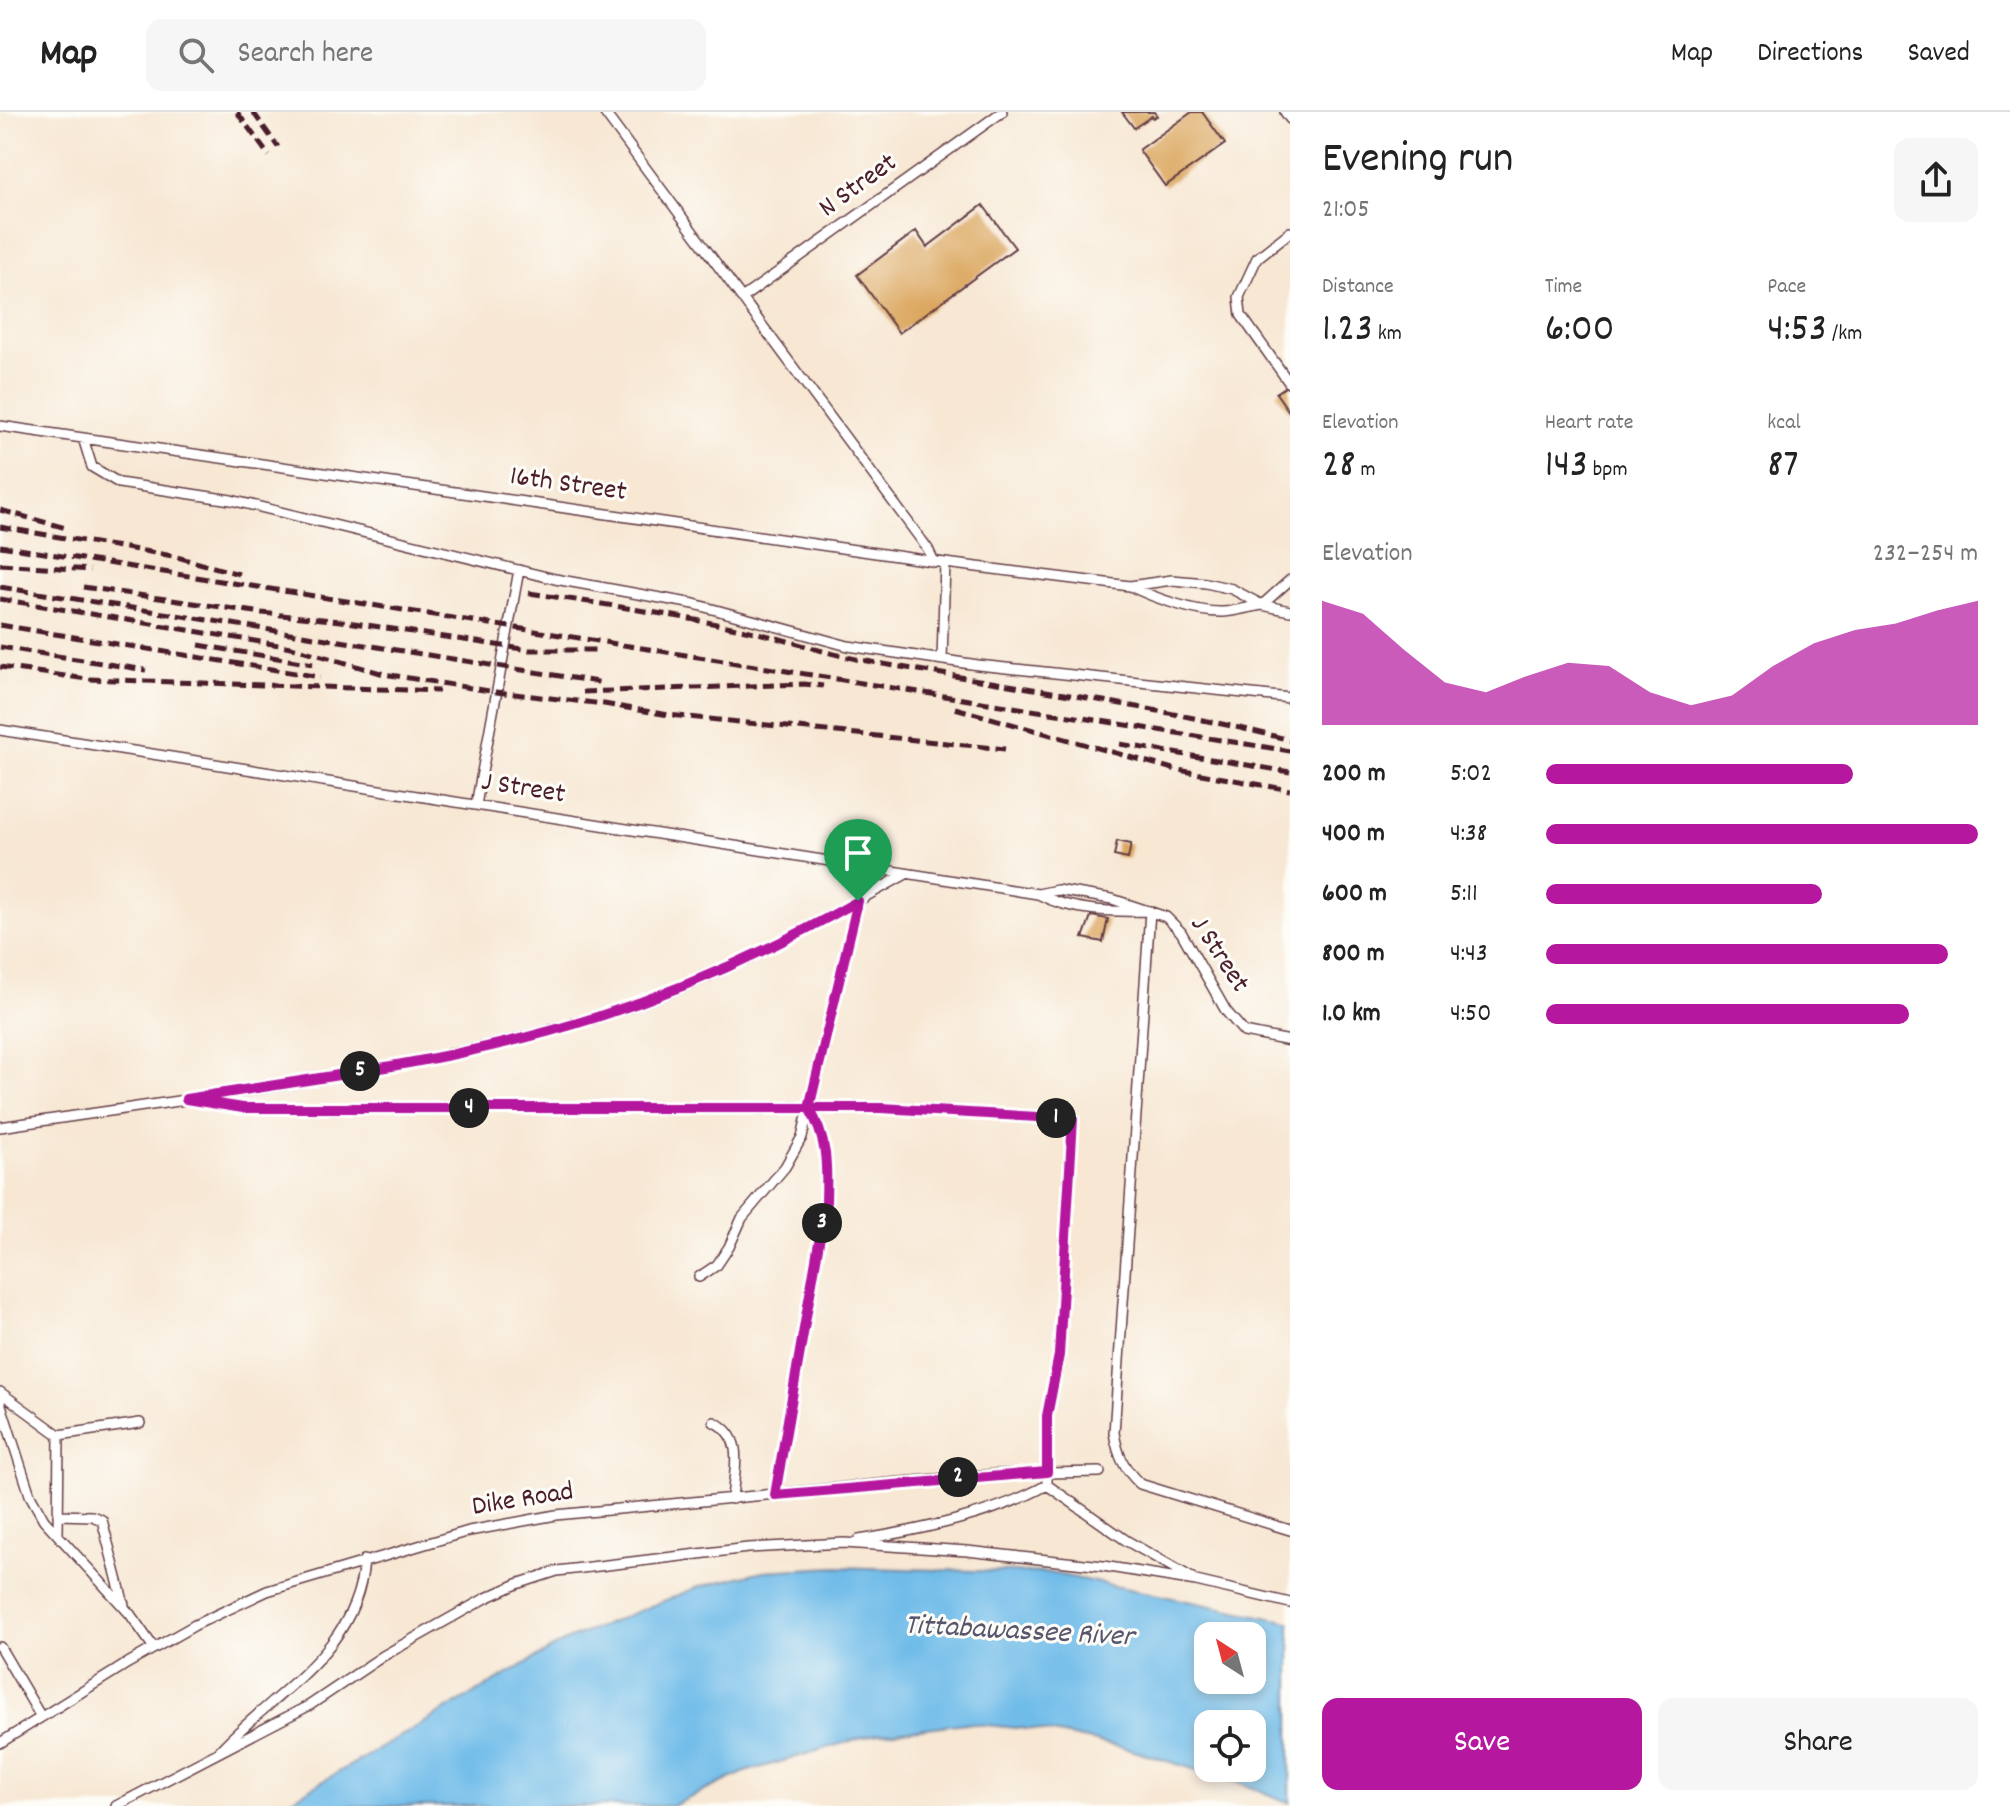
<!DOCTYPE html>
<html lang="en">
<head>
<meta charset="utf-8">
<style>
	:root { --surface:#fff; --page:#f6f6f6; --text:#222; --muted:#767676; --line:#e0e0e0; --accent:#b5179e }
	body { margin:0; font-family:Dekko,sans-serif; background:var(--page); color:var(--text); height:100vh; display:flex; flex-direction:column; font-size:30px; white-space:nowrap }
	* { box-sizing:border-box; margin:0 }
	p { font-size:26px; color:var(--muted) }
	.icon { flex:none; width:44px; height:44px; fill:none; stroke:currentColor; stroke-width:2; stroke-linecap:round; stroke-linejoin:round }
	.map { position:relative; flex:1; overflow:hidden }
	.drawer { display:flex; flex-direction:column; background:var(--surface); width:720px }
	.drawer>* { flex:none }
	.needle { width:52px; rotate:324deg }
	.tools { position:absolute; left:1194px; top:1510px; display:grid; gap:16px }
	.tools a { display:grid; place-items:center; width:72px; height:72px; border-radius:16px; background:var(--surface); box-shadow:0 4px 12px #0003; font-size:40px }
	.pin { position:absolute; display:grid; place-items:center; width:68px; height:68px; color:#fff; margin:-82px -34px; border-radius:50% 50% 50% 0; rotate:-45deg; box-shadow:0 0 8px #0007 }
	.pin .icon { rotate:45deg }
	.km { position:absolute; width:40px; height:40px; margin:-20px; border-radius:50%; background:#222; color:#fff; font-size:22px; line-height:40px; text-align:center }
	.round { display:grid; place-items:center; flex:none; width:84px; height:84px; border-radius:16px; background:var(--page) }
	.summary { display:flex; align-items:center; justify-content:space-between; height:136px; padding:0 32px }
	h1 { font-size:44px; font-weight:600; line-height:60px }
	.stats { display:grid; grid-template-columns:repeat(3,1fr); gap:12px; height:136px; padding:8px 32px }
	.stats div { display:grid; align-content:center }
	.stats b { font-size:40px; font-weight:600 }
	.stats small { font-size:22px; font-weight:400 }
	.stats p { font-size:22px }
	.chart { height:224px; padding:16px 32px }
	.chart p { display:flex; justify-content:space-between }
	.chart svg { width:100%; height:144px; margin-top:8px; fill:var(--accent); opacity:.7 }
	.cta { display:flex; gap:16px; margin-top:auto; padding:16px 32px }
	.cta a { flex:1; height:92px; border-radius:16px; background:var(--accent); color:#fff; font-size:32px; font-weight:600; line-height:92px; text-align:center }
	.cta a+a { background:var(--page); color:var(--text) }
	ul { padding:0 32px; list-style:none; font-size:26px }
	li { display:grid; grid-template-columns:128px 96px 1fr; align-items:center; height:60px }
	li i { height:20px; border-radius:10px; background:var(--accent) }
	header { display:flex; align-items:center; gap:48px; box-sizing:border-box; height:112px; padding:0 40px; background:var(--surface); border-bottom:2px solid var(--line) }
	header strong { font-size:38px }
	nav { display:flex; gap:44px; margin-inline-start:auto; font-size:28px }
	.search { width:560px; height:72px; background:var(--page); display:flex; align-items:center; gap:20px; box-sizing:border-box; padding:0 28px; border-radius:16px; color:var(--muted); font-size:30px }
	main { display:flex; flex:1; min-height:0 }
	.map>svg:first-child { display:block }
	.water { fill:#70bce9; stroke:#5d6e8a; stroke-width:2; fill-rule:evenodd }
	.building { fill:#dca761 }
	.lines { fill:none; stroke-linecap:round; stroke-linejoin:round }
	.service-casing { stroke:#643d44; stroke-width:12 }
	.service { stroke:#fff; stroke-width:9 }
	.rail { stroke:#4a1f2b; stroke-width:5; stroke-dasharray:12 6; stroke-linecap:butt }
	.route-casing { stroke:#fff; stroke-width:16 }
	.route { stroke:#b5179e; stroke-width:10 }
	.labels { text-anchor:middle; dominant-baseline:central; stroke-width:6; stroke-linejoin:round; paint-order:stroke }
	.street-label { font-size:28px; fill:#4a1f2b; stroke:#fdfcf7 }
	.water-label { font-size:30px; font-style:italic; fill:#57566e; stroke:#fdfcf7 }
</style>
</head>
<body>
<header>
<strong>Map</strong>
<div class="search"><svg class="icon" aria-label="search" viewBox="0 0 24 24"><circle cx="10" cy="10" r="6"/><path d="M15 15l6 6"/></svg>Search here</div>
<nav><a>Map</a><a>Directions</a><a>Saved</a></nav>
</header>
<main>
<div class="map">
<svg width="1290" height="1694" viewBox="0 0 1290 1694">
	<rect width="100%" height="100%" fill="#fdfcf7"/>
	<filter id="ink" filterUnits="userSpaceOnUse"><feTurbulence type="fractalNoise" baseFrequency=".0125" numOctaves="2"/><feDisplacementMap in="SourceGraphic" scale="16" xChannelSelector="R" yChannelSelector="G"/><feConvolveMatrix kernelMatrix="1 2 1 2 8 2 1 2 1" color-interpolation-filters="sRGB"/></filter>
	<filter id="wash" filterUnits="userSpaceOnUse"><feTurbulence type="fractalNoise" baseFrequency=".006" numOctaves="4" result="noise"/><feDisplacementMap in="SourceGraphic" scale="32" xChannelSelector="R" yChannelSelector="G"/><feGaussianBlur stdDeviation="1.8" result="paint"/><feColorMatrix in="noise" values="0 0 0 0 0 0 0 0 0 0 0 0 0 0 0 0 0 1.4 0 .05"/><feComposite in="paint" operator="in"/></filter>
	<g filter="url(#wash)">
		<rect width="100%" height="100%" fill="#f7e7d3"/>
		<path class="water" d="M834 1455 1051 1461 1290 1510V1691L1243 1672 1121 1635 1038 1618 965 1611 872 1623 745 1660 672 1694H280L565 1529 698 1475 763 1459ZM1208 1524H1252V1568H1208ZM1208 1612H1252V1656H1208Z"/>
		<g id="blocks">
			<path class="building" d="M1122 0H1154L1157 4 1153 6 1152 4 1134 16Z
				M1192 0H1202L1225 32 1165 74 1139 38Z
				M983 93 1015 136 899 221 857 163 916 119 927 135Z
				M1290 272V301L1276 281Z
				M1117 729 1131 732 1128 747 1114 744Z
				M1091 804 1108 807 1103 830 1083 826Z"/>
		</g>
	</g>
	<g filter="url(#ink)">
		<use href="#blocks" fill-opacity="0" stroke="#643d44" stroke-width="2"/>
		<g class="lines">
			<defs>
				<path id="service" d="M604 0 928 437 934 450
					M1285 0 1290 7
					M742 186 1002 0
					M1290 272 1241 203 1239 185 1257 146 1290 120
					M0 314 945 451 1130 474 1172 468 1206 471 1232 477 1262 493 1290 499
					M83 326 92 355 119 371 231 388 555 467 694 492 848 534 978 553 1290 586
					M1130 474C1154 486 1197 501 1223 500 1236 499 1249 495 1262 493
					M1262 493 1290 468
					M942 548 945 451
					M0 618 1038 782C1072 800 1112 800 1150 799
					M476 693 519 458
					M1038 782 1057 778 1112 787 1166 805 1181 820 1226 899 1244 920 1290 929
					M1150 799 1114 1321C1118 1343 1123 1356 1140 1372L1290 1418
					M186 987 243 996H881L1073 1007 1059 1243 1047 1304V1373
					M0 1015C198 985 401 963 594 906 707 873 804 819 906 762
					M699 1165 717 1153 729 1135 742 1106 785 1055 802 1025 858 789
					M0 1280 59 1323 140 1311
					M0 1290 30 1383 44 1408 130 1502 154 1536
					M714 1310C746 1326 734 1357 732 1387
					M775 1383 826 1090C827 1054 828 1028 809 996
					M58 1403 92 1404 102 1408 124 1493
					M58 1423 59 1323
					M859 1428C920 1418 993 1403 1047 1373L1127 1429 1192 1466
					M0 1535 41 1605
					M0 1631 128 1551 195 1513 267 1479 469 1419 556 1403 890 1371 999 1362 1100 1360
					M219 1639C275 1579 358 1539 364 1448
					M116 1694 310 1593 383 1544 486 1486 517 1472 557 1459 748 1436 844 1431 967 1439 1103 1454 1196 1469 1290 1491"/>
			</defs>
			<use href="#service" class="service-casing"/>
			<use href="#service" class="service"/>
			<path class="rail" d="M237 0 269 44
				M253 0 278 35
				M0 398 66 416
				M0 415 173 444 239 462
				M0 434 1290 639
				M0 452 90 458
				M0 475 604 571
				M83 475 262 501 341 509 529 538H595
				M529 481C603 492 677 503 750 519 788 528 824 541 861 548 1005 574 1149 592 1290 628
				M0 487 291 535 384 562 496 580 604 592 669 603 1005 637
				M0 513 320 565
				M199 533 313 552
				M0 535 146 558
				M0 555 87 567 439 579
				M583 580 804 572 823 574
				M955 596 1173 657 1290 678
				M1120 632 1290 660"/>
		</g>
	</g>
	<g class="lines" filter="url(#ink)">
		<defs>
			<path id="route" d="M858 789 809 996H881L1073 1007 1059 1243 1047 1304V1360L775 1383 826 1090C827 1054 828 1028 809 996H243L186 987C323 965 464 948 597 905 690 875 773 837 858 789"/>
		</defs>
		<use href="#route" class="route-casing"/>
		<use href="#route" class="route"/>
	</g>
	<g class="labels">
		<g class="street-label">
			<text transform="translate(859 75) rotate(-36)">N Street</text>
			<text transform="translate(568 374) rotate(8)">16th Street</text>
			<text transform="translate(523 678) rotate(9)">J Street</text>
			<text transform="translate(1218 843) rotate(57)">J Street</text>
			<text transform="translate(523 1389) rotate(-9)">Dike Road</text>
		</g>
		<g class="water-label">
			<text transform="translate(1019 1521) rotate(3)">Tittabawassee River</text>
		</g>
	</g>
</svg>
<div class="tools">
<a><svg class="needle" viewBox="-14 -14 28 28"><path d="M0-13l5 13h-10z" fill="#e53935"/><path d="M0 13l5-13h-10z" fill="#767676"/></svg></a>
<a><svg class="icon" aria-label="locate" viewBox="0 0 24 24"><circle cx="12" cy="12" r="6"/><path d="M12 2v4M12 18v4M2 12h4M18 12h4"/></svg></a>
</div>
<div class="pin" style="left:858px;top:789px;background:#1e9e55"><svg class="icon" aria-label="arrive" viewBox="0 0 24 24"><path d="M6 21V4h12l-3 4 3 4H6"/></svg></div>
<b class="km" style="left:1056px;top:1006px">1</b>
<b class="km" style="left:958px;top:1365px">2</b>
<b class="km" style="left:822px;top:1111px">3</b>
<b class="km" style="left:469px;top:996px">4</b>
<b class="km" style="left:360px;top:959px">5</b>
</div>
<section class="drawer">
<div class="summary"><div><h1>Evening run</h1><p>21:05</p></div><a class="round"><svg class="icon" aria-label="share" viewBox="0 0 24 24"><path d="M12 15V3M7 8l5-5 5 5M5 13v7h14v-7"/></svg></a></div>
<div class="stats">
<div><p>Distance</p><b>1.23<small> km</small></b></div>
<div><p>Time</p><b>6:00</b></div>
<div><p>Pace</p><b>4:53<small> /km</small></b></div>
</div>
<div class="stats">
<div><p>Elevation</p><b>28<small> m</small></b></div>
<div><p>Heart rate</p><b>143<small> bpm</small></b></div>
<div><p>kcal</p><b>87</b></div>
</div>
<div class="chart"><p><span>Elevation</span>232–254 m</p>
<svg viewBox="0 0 160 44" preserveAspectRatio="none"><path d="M0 44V6L10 10L20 21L30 31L40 34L50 29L60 25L70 26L80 34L90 38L100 35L110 26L120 19L130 15L140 13L150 9L160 6V44z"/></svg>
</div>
<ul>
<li><b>200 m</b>5:02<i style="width:71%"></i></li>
<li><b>400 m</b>4:38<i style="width:100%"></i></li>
<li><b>600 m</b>5:11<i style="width:64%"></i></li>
<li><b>800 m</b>4:43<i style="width:93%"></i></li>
<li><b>1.0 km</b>4:50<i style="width:84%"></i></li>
</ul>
<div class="cta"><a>Save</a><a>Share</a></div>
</section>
</main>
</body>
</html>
